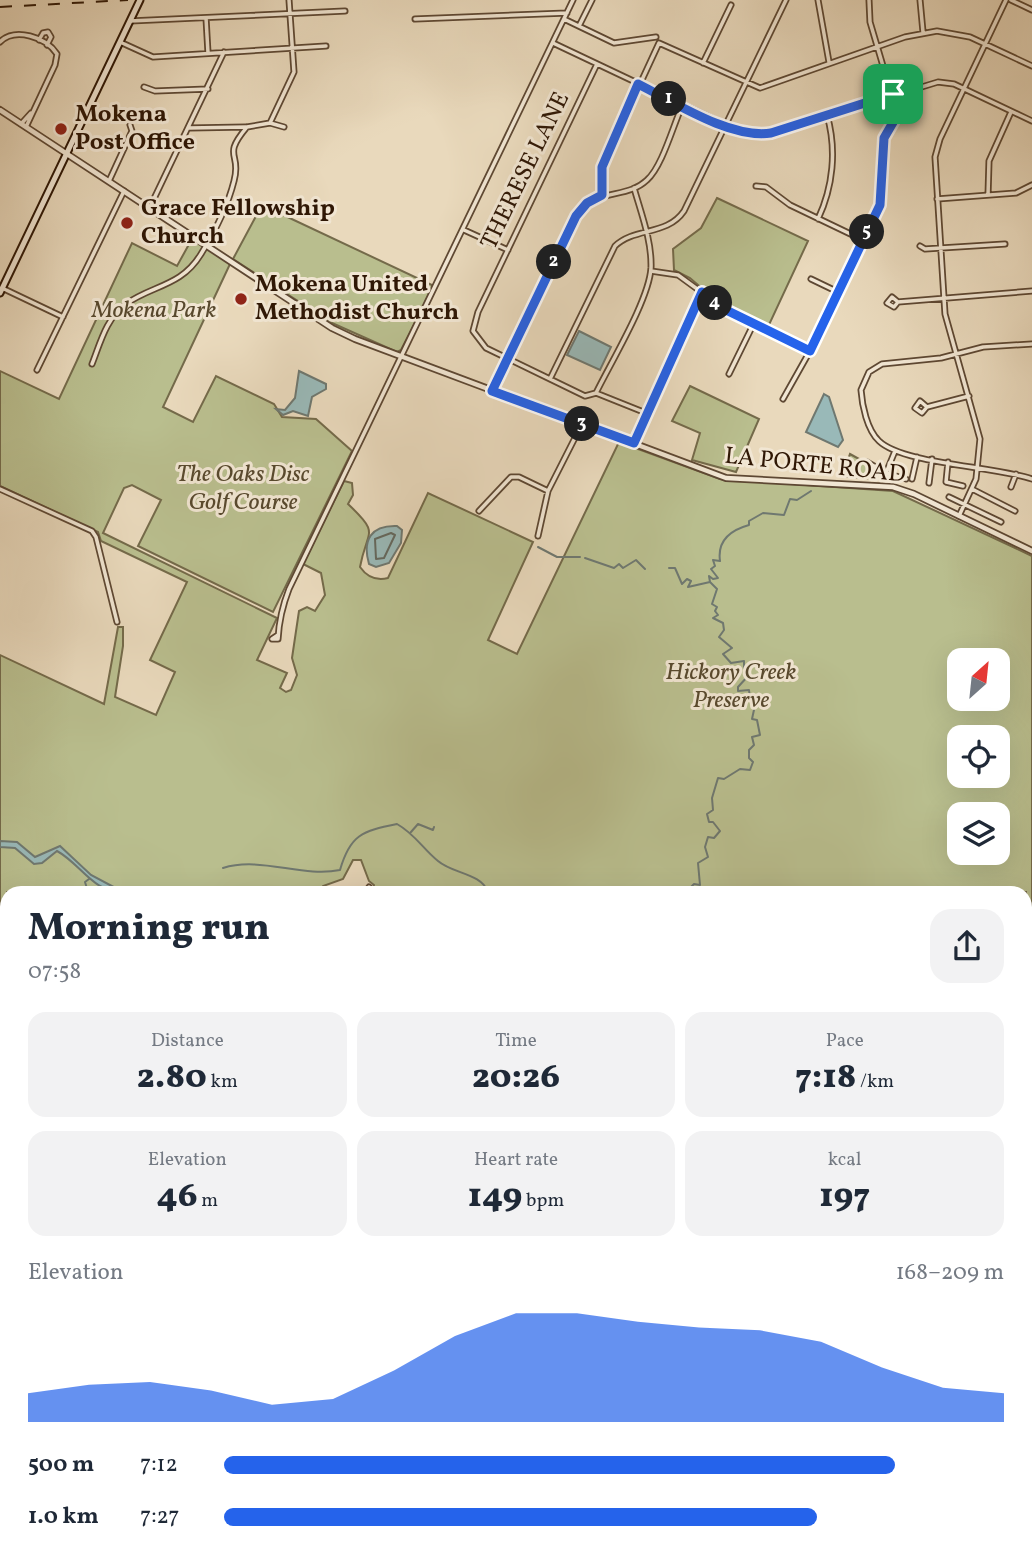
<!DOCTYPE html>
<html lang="en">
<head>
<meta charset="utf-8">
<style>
	:root { --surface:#fff; --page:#f2f2f3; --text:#1f2937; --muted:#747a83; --accent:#2563eb }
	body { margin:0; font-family:Vollkorn,serif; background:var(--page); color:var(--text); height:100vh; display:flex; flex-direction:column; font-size:26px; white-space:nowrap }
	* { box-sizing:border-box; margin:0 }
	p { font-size:23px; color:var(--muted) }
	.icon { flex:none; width:38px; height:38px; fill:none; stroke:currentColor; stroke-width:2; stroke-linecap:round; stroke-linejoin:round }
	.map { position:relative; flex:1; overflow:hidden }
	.details { position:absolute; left:0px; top:886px; width:1032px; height:674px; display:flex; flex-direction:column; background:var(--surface); border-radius:21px 21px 0 0; box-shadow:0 7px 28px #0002 }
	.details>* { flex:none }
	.needle { width:46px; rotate:27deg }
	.buttons { position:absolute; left:947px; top:648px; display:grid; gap:14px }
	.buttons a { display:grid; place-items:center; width:63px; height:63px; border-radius:14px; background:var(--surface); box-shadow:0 7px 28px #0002; font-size:35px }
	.pin { position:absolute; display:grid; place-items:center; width:60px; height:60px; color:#fff; margin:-30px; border-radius:14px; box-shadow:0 4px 10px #0006 }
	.km { position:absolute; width:35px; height:35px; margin:-18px; border-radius:50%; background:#222; color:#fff; font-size:19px; line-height:35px; text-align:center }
	.round { display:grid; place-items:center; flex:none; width:74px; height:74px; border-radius:21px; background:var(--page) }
	.head { display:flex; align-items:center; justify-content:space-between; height:119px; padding:0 28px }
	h1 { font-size:38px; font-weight:800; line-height:52px }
	.stats { display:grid; grid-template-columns:repeat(3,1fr); gap:10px; height:119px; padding:7px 28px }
	.stats div { display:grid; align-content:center; border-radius:18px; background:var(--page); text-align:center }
	.stats b { font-size:35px; font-weight:800 }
	.stats small { font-size:19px; font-weight:400 }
	.stats p { font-size:19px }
	.chart { height:196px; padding:14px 28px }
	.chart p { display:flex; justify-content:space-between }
	.chart svg { width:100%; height:126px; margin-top:7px; fill:var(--accent); opacity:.7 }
	ul { padding:0 28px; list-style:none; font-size:23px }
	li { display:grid; grid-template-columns:112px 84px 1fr; align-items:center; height:52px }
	li i { height:18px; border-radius:9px; background:var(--accent) }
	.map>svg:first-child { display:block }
	.green { fill:#b9be8e; stroke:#746a4a; stroke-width:2; fill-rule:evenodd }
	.water { fill:#99b9b8; stroke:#6f7870; stroke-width:2 }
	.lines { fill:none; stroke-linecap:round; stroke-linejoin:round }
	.shore { stroke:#64685e; stroke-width:2 }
	.stream { stroke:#6f7870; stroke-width:2 }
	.minor-casing { stroke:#5e4833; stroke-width:7 }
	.tertiary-casing { stroke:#5e4833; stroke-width:8 }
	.secondary-casing { stroke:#2f1705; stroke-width:9 }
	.primary-casing { stroke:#2f1705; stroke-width:10 }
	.minor { stroke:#f1e6d3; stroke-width:3.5 }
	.tertiary { stroke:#f1e6d3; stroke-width:4.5 }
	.secondary { stroke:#f1e6d3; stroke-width:5 }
	.primary { stroke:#e9d9bc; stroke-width:6 }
	.rail { stroke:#2f1705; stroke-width:2; stroke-dasharray:12 12; stroke-linecap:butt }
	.route-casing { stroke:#fff; stroke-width:14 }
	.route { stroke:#2563eb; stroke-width:9 }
	.poi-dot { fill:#8f2418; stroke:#f1e6d3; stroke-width:2.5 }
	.labels { text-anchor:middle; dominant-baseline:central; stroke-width:6; stroke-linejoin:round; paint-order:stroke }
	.poi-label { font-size:24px; font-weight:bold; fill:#2f1705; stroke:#f1e6d3; text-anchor:start }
	.street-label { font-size:24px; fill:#2f1705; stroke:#f1e6d3 }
	.park-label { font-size:24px; font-style:italic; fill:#58492e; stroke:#f1e6d3 }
</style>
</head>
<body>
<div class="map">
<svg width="1032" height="1559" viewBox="0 0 1032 1559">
	<rect width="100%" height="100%" fill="#e9d9bc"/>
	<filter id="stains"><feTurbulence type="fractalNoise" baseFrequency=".00286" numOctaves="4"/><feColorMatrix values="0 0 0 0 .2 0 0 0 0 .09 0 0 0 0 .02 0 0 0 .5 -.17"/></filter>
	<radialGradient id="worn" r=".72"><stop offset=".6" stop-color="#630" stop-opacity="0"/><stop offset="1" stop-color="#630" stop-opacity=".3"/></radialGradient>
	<path class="green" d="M717 198 808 241 768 327 719 303 690 278 674 270 673 249 701 228Z
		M262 205 434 286 401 350 397 352 332 323 233 259Z
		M193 237 230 264 163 407 193 422 216 376 274 404 282 417 316 419 352 451 273 612 138 546 161 500 132 485 124 488 103 533 277 618 257 660 287 673 280 688 286 692 291 690 297 675 292 658 299 611 307 607 315 611 325 595 321 573 303 564 344 481 352 483 353 495 348 504C381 535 367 529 360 567 367 577 376 581 388 578L428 493 533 542 488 640 517 654 619 442 720 479 893 491 1032 556V1198L1026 1195V892H372L374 885 369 881 361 860H353L343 879 323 886 319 892H7V1185L0 1200V655L104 704 118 627H123V646L115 697 156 715 175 672 150 660 187 582 101 541 98 532 0 486V371L59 399 132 243 177 266ZM959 660H998V698H959ZM959 737H998V775H959ZM959 814H998V852H959Z
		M690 386 759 419 736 472 692 460 700 433 672 421Z
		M850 454 879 470 875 479 842 476Z"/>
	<path class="water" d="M579 331 611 347 600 370 567 355Z
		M299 371 326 384V389L312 397 308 416 293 411 283 415 276 409 285 410 295 398Z
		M824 394 829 397 843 440 838 447 806 432Z
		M397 526 402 530 401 543 389 563 376 567 369 564C362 540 371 525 397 526Z
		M0 841 17 842 35 857 60 846 91 875 123 892C93 893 81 864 57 851L42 863 34 864 15 848 0 847Z"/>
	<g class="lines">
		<path class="shore" d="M391 533 395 535 384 558 376 559 375 539Z"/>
		<path class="stream" d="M538 547 557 557H580
			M585 558 614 568 619 564 623 568 636 560 645 569
			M669 568H675L682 584 687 579 691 581 688 587 710 582 717 589 712 604 717 607 715 611 718 615 713 618 723 623 724 630 719 637 732 648 723 654 731 663 744 661V671L748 676 738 687V691L749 690 750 698 757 696 752 719 757 720 760 735 752 737 754 745 749 750V758L753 762 750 770 740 769 724 779 718 778 712 798 713 810 707 814 709 822H713L720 831 714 838 708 837 705 847 708 857 698 863 700 885 694 884 686 892
			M710 582 709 576 713 579 718 578 711 569 715 566 713 560 720 561C717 540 731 530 749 525V521L763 513 784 515 790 499 797 500 811 491
			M411 832 418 824 433 830 434 827
			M223 868C261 856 302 878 340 870 350 835 362 831 397 824 415 834 423 849 438 861 453 874 481 873 488 892
			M67 892H78
			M88 892 85 882 89 879
			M573 892H583
			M1026 992 1032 991
			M1026 1053 1032 1047
			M0 1082 7 1109
			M7 1112V1115
			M0 1339 7 1351
			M7 1372V1379
			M0 1452 7 1447
			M0 1462V1466
			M830 1552 836 1559"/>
		<defs>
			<path id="minor" d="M818 0 829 62
				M920 0 923 32
				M1011 0 1032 10
				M206 18 208 53
				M415 19 567 13
				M564 19 614 43 656 37
				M130 21 345 11
				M579 26 592 0
				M39 40 43 33 48 32 51 37 47 45
				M0 42C15 27 46 37 57 54L55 65 26 127
				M120 42 153 57 326 46
				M553 43 743 133H771L938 82 954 84 1032 121
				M703 63 731 5
				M597 64 478 312 473 331 486 348 585 396 596 393C611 362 649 300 651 268 652 241 641 213 634 188
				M144 87 155 91 208 89
				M270 123 284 127
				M21 124 31 113
				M189 128 246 127
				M109 181 132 131 130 125
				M756 186 766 187 790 205 863 240
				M602 195 600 179 604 162 659 43 760 88 905 37 937 31 970 37 1032 66
				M988 195 989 161 1011 112
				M937 199 1016 193 1032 185
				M150 207 224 52
				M818 219C833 187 837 150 827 115
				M464 230 508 250
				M920 246 925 249 1005 244
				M651 271 678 275 726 310 810 351
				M811 279 838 292
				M2 288 63 317
				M898 302 892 297 887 303 894 307 898 302 1032 291
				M1032 344 983 347 941 358 882 364 869 372 861 390C862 405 867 430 879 441 903 464 993 466 1032 479
				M92 364C100 344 106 318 126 304 152 285 181 287 201 254 214 233 228 205 234 181 242 152 221 158 247 127L270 123 294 72 289 0
				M37 370 124 191
				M729 374 754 323
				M550 379 615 246C635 227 667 236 684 211L786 0
				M492 391 576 216C596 187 626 200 647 180 662 167 673 126 682 106
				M596 393 646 413
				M783 399 810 351 880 205 884 138 895 119 896 110 870 22 869 0
				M927 407 920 401 915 408 922 413 927 407 969 396
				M634 443 702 292
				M867 462 886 473 895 451
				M948 462 946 482 963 486
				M886 473 906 479
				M912 479 917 457
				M929 483 932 459
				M1011 487 1016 474
				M0 489 92 531 96 537 117 622
				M972 489 1015 511
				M949 497 1001 522
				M479 511 511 477H519L548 491
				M959 516 976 479 980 439 945 314 935 157 940 139 1006 0
				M538 536 548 491 582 424
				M278 635 272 639H278C279 620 282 607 289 589L573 0
				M366 892 369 887
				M0 1276 7 1256
				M0 1284 7 1302
				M1026 1377 1032 1381
				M0 1404 7 1391
				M1026 1520 1032 1523
				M24 1552 37 1559
				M178 1552 192 1559
				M511 1552 524 1559
				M627 1552 633 1559
				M696 1552 704 1559
				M785 1552 795 1559
				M78 1559 82 1552
				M224 1559 227 1552
				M262 1559 265 1552
				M634 1559 642 1552
				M733 1559 735 1552
				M902 1559 906 1552
				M960 1559 963 1552"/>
			<path id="tertiary" d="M0 110 332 328 355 339 726 478 893 487 914 494 1032 551"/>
			<path id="secondary" d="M0 293 140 0"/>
			<path id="primary" d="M0 1493 7 1494
				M0 1500 7 1501
				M421 1552 436 1559
				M437 1552 451 1559"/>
		</defs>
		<use href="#minor" class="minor-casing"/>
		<use href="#tertiary" class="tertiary-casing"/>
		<use href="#secondary" class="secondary-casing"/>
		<use href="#primary" class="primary-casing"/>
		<use href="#minor" class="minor"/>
		<use href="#tertiary" class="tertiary"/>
		<use href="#secondary" class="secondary"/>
		<use href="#primary" class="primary"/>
		<path class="rail" d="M0 7 128 0"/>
	</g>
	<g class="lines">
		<defs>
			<path id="route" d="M638 84C674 102 730 139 771 133L893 94 895 119 884 138 880 205 810 351 726 310 702 292 634 443 492 391 576 216 587 203 602 195V167Z"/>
		</defs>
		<use href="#route" class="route-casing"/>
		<use href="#route" class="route"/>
	</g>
	<g class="poi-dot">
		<circle cx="61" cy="129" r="7"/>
		<circle cx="127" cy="223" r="7"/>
		<circle cx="241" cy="299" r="7"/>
	</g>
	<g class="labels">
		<g class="poi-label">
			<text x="75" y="115">Mokena<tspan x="75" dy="28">Post Office</tspan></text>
			<text x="141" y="209">Grace Fellowship<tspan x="141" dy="28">Church</tspan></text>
			<text x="255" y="285">Mokena United<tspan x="255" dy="28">Methodist Church</tspan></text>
		</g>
		<g class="street-label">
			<text transform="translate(526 171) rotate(-64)">THERESE LANE</text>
			<text transform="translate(815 466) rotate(6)">LA PORTE ROAD</text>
		</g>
		<g class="park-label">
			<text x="154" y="311">Mokena Park</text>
			<text x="243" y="475">The Oaks Disc<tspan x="243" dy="28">Golf Course</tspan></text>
			<text x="731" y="673">Hickory Creek<tspan x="731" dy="28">Preserve</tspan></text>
		</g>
	</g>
	<rect width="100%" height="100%" filter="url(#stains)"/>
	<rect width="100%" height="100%" fill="url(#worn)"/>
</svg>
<div class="buttons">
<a><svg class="needle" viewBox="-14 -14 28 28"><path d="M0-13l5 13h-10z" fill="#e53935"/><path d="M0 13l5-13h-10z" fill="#747a83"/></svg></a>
<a><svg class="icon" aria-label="locate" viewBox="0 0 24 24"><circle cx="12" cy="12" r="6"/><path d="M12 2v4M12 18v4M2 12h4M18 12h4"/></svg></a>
<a><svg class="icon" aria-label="layers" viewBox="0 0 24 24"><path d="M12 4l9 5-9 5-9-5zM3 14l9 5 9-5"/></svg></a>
</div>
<div class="pin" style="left:893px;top:94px;background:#1e9e55"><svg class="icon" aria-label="arrive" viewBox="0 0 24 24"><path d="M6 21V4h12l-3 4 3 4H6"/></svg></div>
<b class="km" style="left:669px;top:99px">1</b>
<b class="km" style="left:554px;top:262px">2</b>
<b class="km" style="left:582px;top:424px">3</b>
<b class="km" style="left:715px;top:303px">4</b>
<b class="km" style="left:867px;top:232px">5</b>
<section class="details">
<div class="head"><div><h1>Morning run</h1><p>07:58</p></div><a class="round"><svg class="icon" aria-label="share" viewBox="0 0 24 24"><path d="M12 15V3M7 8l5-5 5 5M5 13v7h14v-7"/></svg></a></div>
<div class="stats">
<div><p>Distance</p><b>2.80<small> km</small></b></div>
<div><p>Time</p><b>20:26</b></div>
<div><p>Pace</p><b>7:18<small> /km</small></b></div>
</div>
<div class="stats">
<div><p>Elevation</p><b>46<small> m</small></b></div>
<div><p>Heart rate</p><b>149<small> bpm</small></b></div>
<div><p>kcal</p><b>197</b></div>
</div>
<div class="chart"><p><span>Elevation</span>168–209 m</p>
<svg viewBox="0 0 160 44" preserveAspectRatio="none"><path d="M0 44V34L10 31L20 30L30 33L40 38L50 36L60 26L70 14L80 6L90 6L100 9L110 11L120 12L130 16L140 25L150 32L160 34V44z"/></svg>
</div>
<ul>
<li><b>500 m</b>7:12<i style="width:86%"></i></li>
<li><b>1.0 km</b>7:27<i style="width:76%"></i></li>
</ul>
</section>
</div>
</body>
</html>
